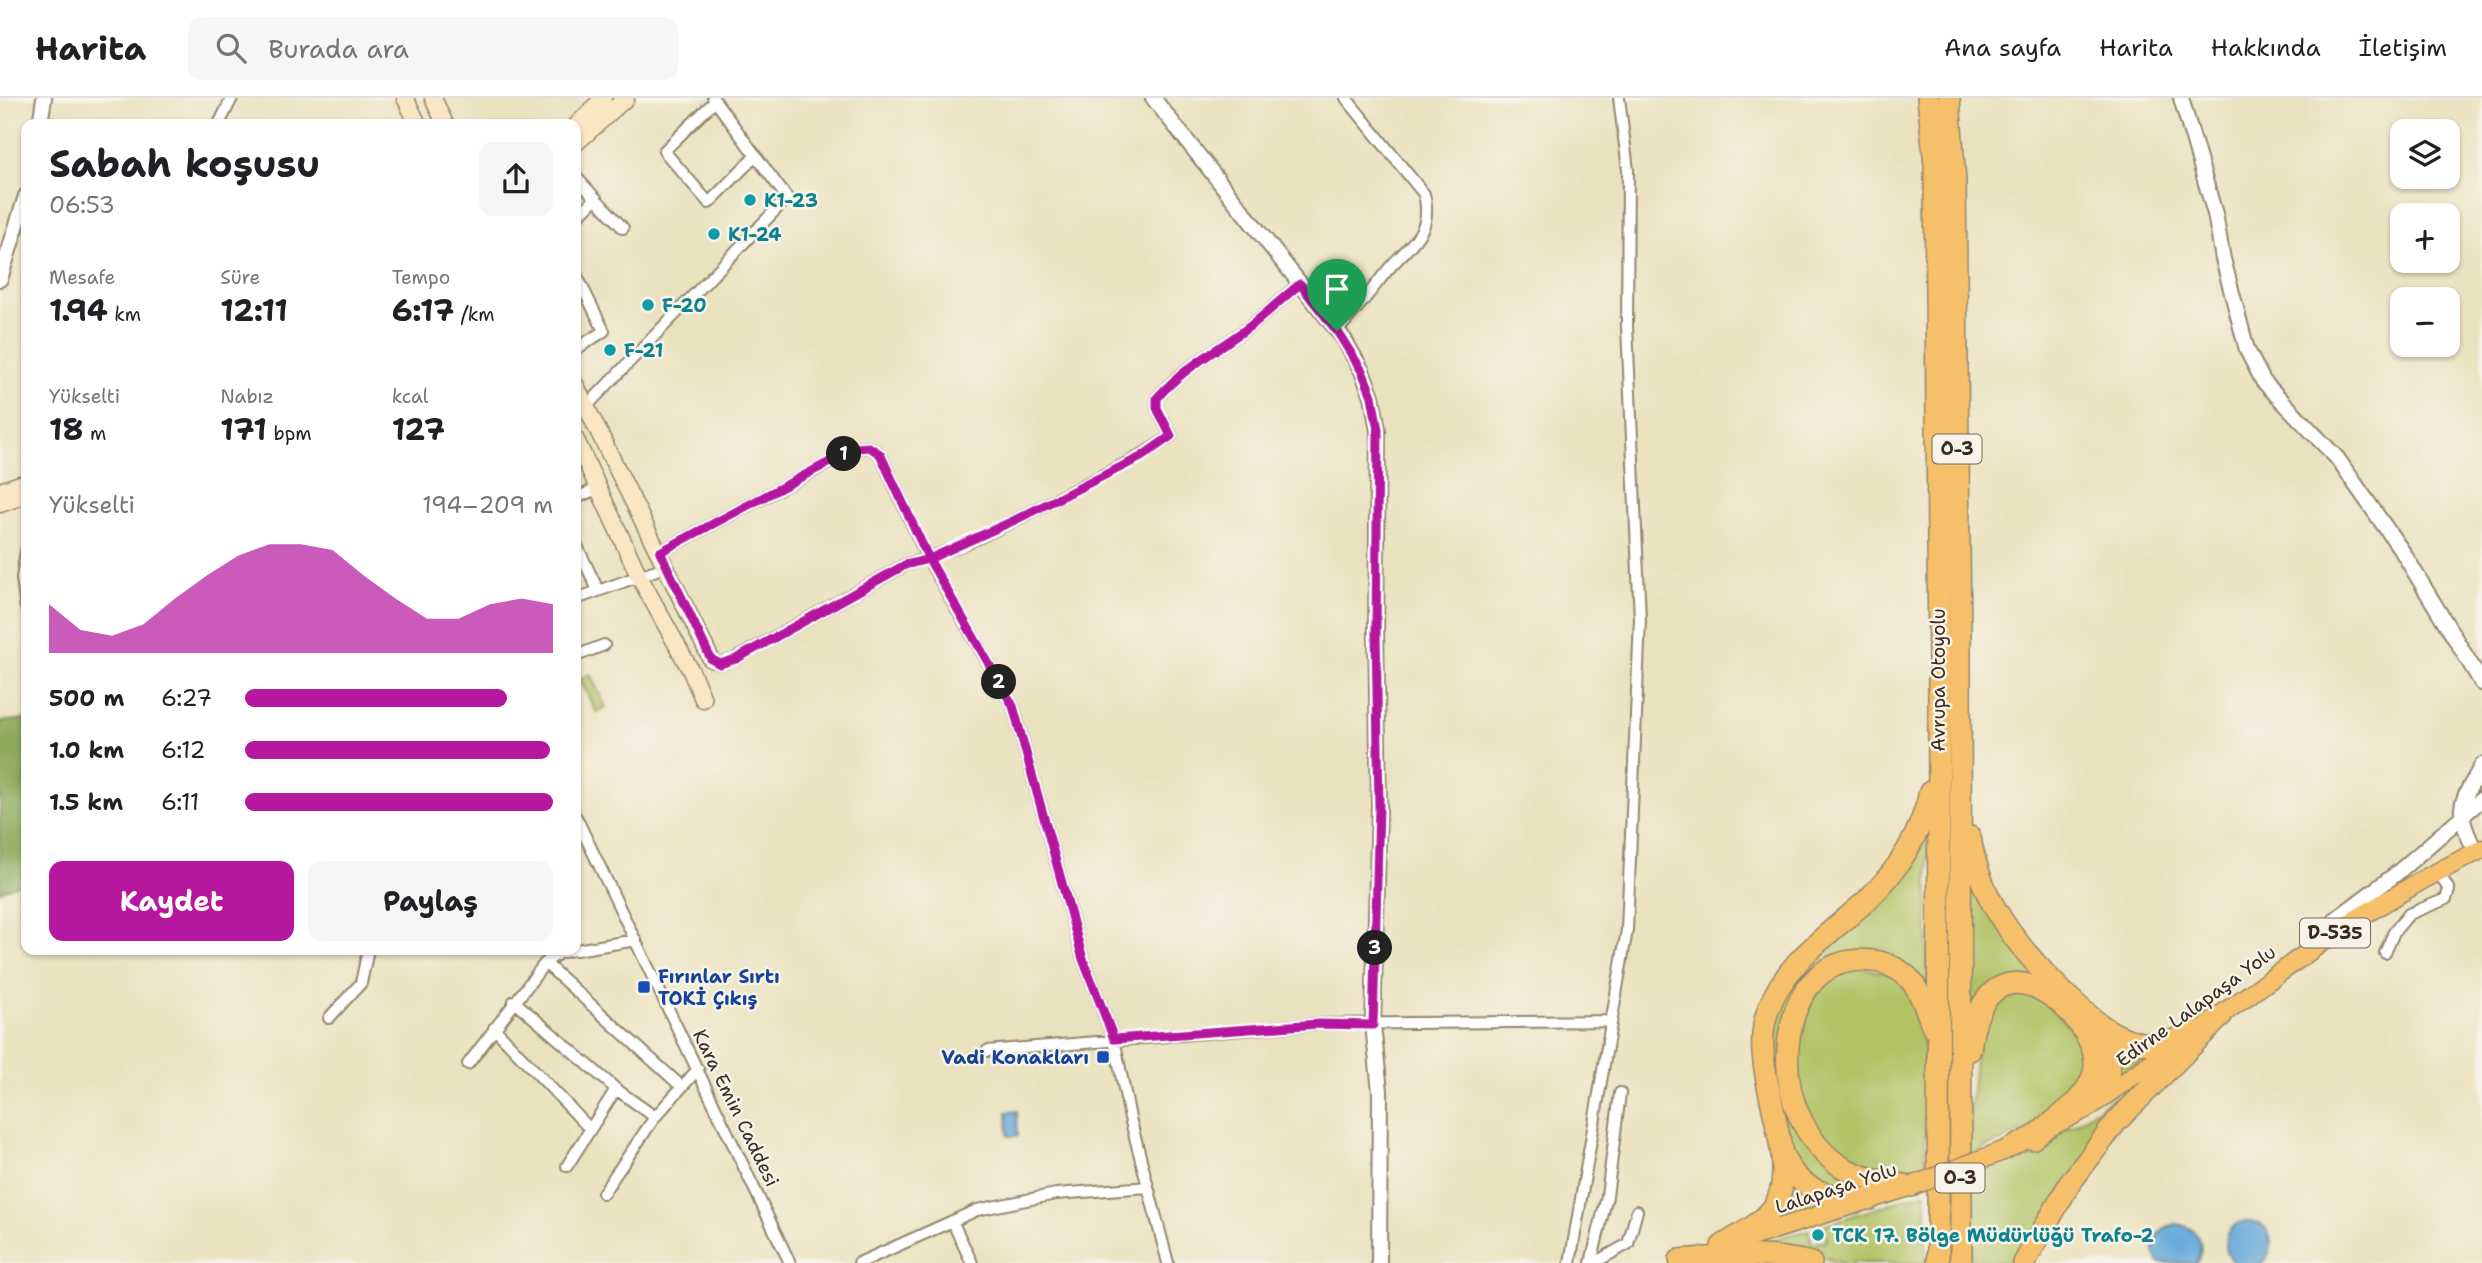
<!DOCTYPE html>
<html lang="tr">
<head>
<meta charset="utf-8">
<style>
	:root { --surface:#fff; --page:#f6f6f6; --text:#202124; --muted:#757577; --line:#e0e0e0; --accent:#b5179e }
	body { margin:0; font-family:"Shantell Sans",sans-serif; background:var(--page); color:var(--text); height:100vh; display:flex; flex-direction:column; font-size:26px; white-space:nowrap }
	* { box-sizing:border-box; margin:0 }
	p { font-size:23px; color:var(--muted) }
	.icon { flex:none; width:38px; height:38px; fill:none; stroke:currentColor; stroke-width:2; stroke-linecap:round; stroke-linejoin:round }
	.map { position:relative; flex:1; overflow:hidden }
	.side { position:absolute; left:21px; top:21px; width:560px; height:836px; display:flex; flex-direction:column; background:var(--surface); border-radius:14px; box-shadow:0 2px 5px #0004 }
	.side>* { flex:none }
	.buttons { position:absolute; left:2390px; top:21px; display:grid; gap:14px }
	.buttons a { display:grid; place-items:center; width:70px; height:70px; border-radius:14px; background:var(--surface); box-shadow:0 2px 5px #0004; font-size:35px }
	.pin { position:absolute; display:grid; place-items:center; width:60px; height:60px; color:#fff; margin:-72px -30px; border-radius:50% 50% 50% 0; rotate:-45deg; box-shadow:0 0 7px #0007 }
	.pin .icon { rotate:45deg }
	.km { position:absolute; width:35px; height:35px; margin:-18px; border-radius:50%; background:#222; color:#fff; font-size:19px; line-height:35px; text-align:center }
	.round { display:grid; place-items:center; flex:none; width:74px; height:74px; border-radius:14px; background:var(--page) }
	.summary { display:flex; align-items:center; justify-content:space-between; height:119px; padding:0 28px }
	h1 { font-size:38px; font-weight:700; line-height:52px }
	.stats { display:grid; grid-template-columns:repeat(3,1fr); gap:10px; height:119px; padding:7px 28px }
	.stats div { display:grid; align-content:center }
	.stats b { font-size:30px; font-weight:700 }
	.stats small { font-size:19px; font-weight:400 }
	.stats p { font-size:19px }
	.chart { height:196px; padding:14px 28px }
	.chart p { display:flex; justify-content:space-between }
	.chart svg { width:100%; height:126px; margin-top:7px; fill:var(--accent); opacity:.7 }
	.button { display:flex; gap:14px; margin-top:auto; padding:14px 28px }
	.button a { flex:1; height:80px; border-radius:14px; background:var(--accent); color:#fff; font-size:28px; font-weight:700; line-height:80px; text-align:center }
	.button a+a { background:var(--page); color:var(--text) }
	ul { padding:0 28px; list-style:none; font-size:23px }
	li { display:grid; grid-template-columns:112px 84px 1fr; align-items:center; height:52px }
	li i { height:18px; border-radius:9px; background:var(--accent) }
	header { display:flex; align-items:center; gap:42px; box-sizing:border-box; height:98px; padding:0 35px; background:var(--surface); border-bottom:2px solid var(--line) }
	header strong { font-size:33px }
	nav { display:flex; gap:38px; margin-inline-start:auto; font-size:24px }
	.search { width:490px; height:63px; background:var(--page); display:flex; align-items:center; gap:18px; box-sizing:border-box; padding:0 24px; border-radius:14px; color:var(--muted); font-size:26px }
	.map>svg:first-child { display:block }
	.green { fill:#b2c366; stroke:#767642; stroke-width:2 }
	.forest { fill:#8da95b; stroke:#646a3c; stroke-width:2 }
	.water { fill:#63a7d8; stroke:#4f687b; stroke-width:2 }
	.lines { fill:none; stroke-linecap:round; stroke-linejoin:round }
	.minor-casing { stroke:#92866e; stroke-width:14 }
	.tertiary-casing { stroke:#92866e; stroke-width:18 }
	.secondary-casing { stroke:#92866e; stroke-width:19 }
	.primary-casing { stroke:#92866e; stroke-width:21 }
	.motorway-casing { stroke:#92866e; stroke-width:24 }
	.minor { stroke:#fff; stroke-width:10 }
	.tertiary { stroke:#fff; stroke-width:14 }
	.secondary { stroke:#fbe6c4; stroke-width:16 }
	.primary { stroke:#f6c06b; stroke-width:18 }
	.motorway { stroke:#f6c06b; stroke-width:21 }
	.primary-bridge-casing { stroke:#92866e; stroke-width:21; stroke-linecap:butt }
	.primary-bridge { stroke:#f6c06b; stroke-width:18 }
	.route-casing { stroke:#fff; stroke-width:14 }
	.route { stroke:#b5179e; stroke-width:9 }
	.culture-dot { fill:#0f9aa8; stroke:#f7f3e8; stroke-width:2.5 }
	.transit-dot { fill:#1a4fb4; stroke:#f7f3e8; stroke-width:2.5 }
	.labels { text-anchor:middle; dominant-baseline:central; stroke-width:5; stroke-linejoin:round; paint-order:stroke }
	.shield { fill:#f7f3e8; stroke:#73665b; stroke-width:2 }
	.shield-label { font-size:18px; font-weight:bold; fill:#3b2a1e }
	.culture-label { font-size:19px; font-weight:bold; fill:#0d838f; stroke:#f7f3e8; text-anchor:start }
	.street-label { font-size:19px; fill:#3b2a1e; stroke:#f7f3e8 }
	.transit-label { font-size:19px; font-weight:bold; fill:#164399; stroke:#f7f3e8; text-anchor:start }
</style>
</head>
<body>
<header>
<strong>Harita</strong>
<div class="search"><svg class="icon" aria-label="search" viewBox="0 0 24 24"><circle cx="10" cy="10" r="6"/><path d="M15 15l6 6"/></svg>Burada ara</div>
<nav><a>Ana sayfa</a><a>Harita</a><a>Hakkında</a><a>İletişim</a></nav>
</header>
<div class="map">
<svg width="2482" height="1165" viewBox="0 0 2482 1165">
	<rect width="100%" height="100%" fill="#f7f3e8"/>
	<filter id="ink" filterUnits="userSpaceOnUse"><feTurbulence type="fractalNoise" baseFrequency=".0143" numOctaves="2"/><feDisplacementMap in="SourceGraphic" scale="14" xChannelSelector="R" yChannelSelector="G"/><feConvolveMatrix kernelMatrix="1 2 1 2 8 2 1 2 1" color-interpolation-filters="sRGB"/></filter>
	<filter id="wash" filterUnits="userSpaceOnUse"><feTurbulence type="fractalNoise" baseFrequency=".00686" numOctaves="4" result="noise"/><feDisplacementMap in="SourceGraphic" scale="28" xChannelSelector="R" yChannelSelector="G"/><feGaussianBlur stdDeviation="1.57" result="paint"/><feColorMatrix in="noise" values="0 0 0 0 0 0 0 0 0 0 0 0 0 0 0 0 0 1.4 0 .05"/><feComposite in="paint" operator="in"/></filter>
	<g filter="url(#wash)">
		<rect width="100%" height="100%" fill="#eae2bf"/>
		<path class="green" d="M590 576 606 609 596 614 580 581Z
			M1920 742 1928 745V899L1877 855 1800 891 1788 1009 1866 1086 1867 1093 1820 1089 1790 1060 1767 966 1776 902Z
			M1968 770 2044 883 2025 880 1969 924Z
			M1859 869 1898 878 1917 911 1924 952 1926 1072 1909 1079 1872 1077 1832 1051 1819 1038 1798 989 1797 952 1811 904 1827 882Z
			M2013 890 2045 904 2086 946 2084 983 2031 1031 1969 1056V1022L1979 923Z
			M2122 945 2156 953 2112 984 2115 949Z
			M2144 979 2148 983 2017 1165H1972L1971 1079 2075 1026Z
			M1787 1082 1834 1104 1766 1126Z
			M1926 1094V1165H1840L1803 1153 1744 1149 1809 1132 1812 1146 1827 1142 1824 1127Z"/>
		<path class="forest" d="M26 621V783L0 793V624Z"/>
		<path class="water" d="M1017 1013 1018 1038H1008L1007 1014Z
			M2225 1146a23 23 0 1 1 46 0a23 23 0 1 1-46 0Z
			M2177 1126C2197 1129 2207 1147 2196 1165H2159C2147 1147 2157 1129 2177 1126Z"/>
	</g>
	<g filter="url(#ink)">
		<g class="lines">
			<defs>
				<path id="minor" d="M715 3 664 53 709 105 756 57
					M219 26 232 0
					M576 79 623 130
					M576 120 596 100
					M576 176 604 233 576 251
					M1337 233C1355 214 1370 194 1386 174 1408 147 1434 136 1424 96L1346 0
					M586 309 787 100 713 0
					M576 400 599 390
					M576 446 598 492
					M26 453 22 480 26 510
					M660 454 857 350 869 349 880 356 928 461 1013 608 1083 861 1114 941 1130 1020 1168 1165
					M576 501 667 468
					M576 558 604 547
					M711 561 720 566 735 561 905 467C963 451 1019 420 1072 393 1106 375 1140 360 1171 338L1157 310V300C1184 268 1220 251 1253 226 1269 213 1284 199 1300 185
					M576 719 790 1165
					M576 852 636 842
					M2385 855 2394 834 2409 816 2446 801 2449 792 2438 773
					M545 865 682 989
					M514 903 616 991 655 1019
					M329 920 361 885 368 852
					M494 930 590 1031
					M987 953 1318 926 1610 923
					M468 966 545 865 559 855 573 852
					M567 1068 616 991
					M603 1095 655 1019 698 971
					M952 1123 972 1165
					M859 1165 977 1112 1056 1096 1148 1089
					M1570 1165 1627 832 1640 521 1627 228 1628 72 1619 0
					M1591 1165 1607 1098 1620 995
					M1594 1165 1628 1146 1637 1113"/>
				<path id="tertiary" d="M1153 0 1344 241 1362 273 1372 298 1378 332 1376 534 1379 709 1373 927 1380 993 1379 1165
					M2181 0 2215 116 2223 161 2247 252 2263 283 2337 360 2402 453 2482 585
					M40 26 44 0
					M0 181 26 98
					M2471 744C2453 706 2464 702 2482 667
					M2336 821 2396 776 2482 701"/>
				<path id="secondary" d="M405 0 418 26
					M433 0 445 26
					M576 28 603 0
					M576 45 626 0
					M576 288 711 561
					M576 342 639 478 691 573 703 601
					M0 393 26 384
					M0 406 26 397"/>
				<path id="primary" d="M2211 924 2343 829 2424 781 2482 751
					M2003 1053 2089 1009 2185 941
					M1738 1143 1912 1088"/>
				<path id="motorway" d="M1928 0 1935 67 1939 567 1938 1165
					M1949 0 1955 84 1960 538 1961 1165
					M1970 739C1980 804 2019 851 2065 896 2089 919 2115 944 2151 946 2167 947 2182 939 2196 932
					M1970 952C1986 814 2107 925 2094 975 2086 1004 2053 1022 2032 1041
					M2094 1002C2113 979 2116 951 2097 926
					M1783 1057C1798 1095 1833 1100 1870 1101
					M1912 1088C1856 1082 1822 1069 1798 1015 1773 958 1791 853 1872 863 1887 864 1904 873 1913 885 1923 899 1927 915 1933 929
					M1722 1148C1739 1137 1761 1126 1773 1110 1806 1063 1745 973 1768 912 1785 864 1830 836 1866 803 1898 773 1921 736 1930 694
					M1680 1162C1727 1159 1763 1153 1811 1165
					M2024 1165 2070 1085 2117 1023 2221 918"/>
			</defs>
			<use href="#minor" class="minor-casing"/>
			<use href="#tertiary" class="tertiary-casing"/>
			<use href="#secondary" class="secondary-casing"/>
			<use href="#primary" class="primary-casing"/>
			<use href="#motorway" class="motorway-casing"/>
			<use href="#minor" class="minor"/>
			<use href="#tertiary" class="tertiary"/>
			<use href="#secondary" class="secondary"/>
			<use href="#primary" class="primary"/>
			<use href="#motorway" class="motorway"/>
			<defs>
				<path id="primary-bridge" d="M1912 1088 2003 1053"/>
			</defs>
			<use href="#primary-bridge" class="primary-bridge-casing"/>
			<use href="#primary-bridge" class="primary-bridge"/>
		</g>
	</g>
	<g class="lines" filter="url(#ink)">
		<defs>
			<path id="route" d="M1337 233 1300 186C1284 199 1269 213 1253 226 1220 251 1185 268 1157 300V310L1171 338 1141 359 1015 422 929 461 880 356 869 349 856 350 660 454 711 561 720 566 736 561 905 467 929 461 1013 608 1083 861 1114 941 1318 926 1373 927 1379 709 1376 534 1378 332 1372 298 1362 273 1337 233"/>
		</defs>
		<use href="#route" class="route-casing"/>
		<use href="#route" class="route"/>
	</g>
	<g class="culture-dot">
		<circle cx="750" cy="102" r="7"/>
		<circle cx="714" cy="136" r="7"/>
		<circle cx="648" cy="207" r="7"/>
		<circle cx="610" cy="252" r="7"/>
		<circle cx="1818" cy="1137" r="7"/>
	</g>
	<g class="transit-dot">
		<rect x="637" y="882" width="14" height="14" rx="3.5"/>
		<rect x="1096" y="952" width="14" height="14" rx="3.5"/>
	</g>
	<g class="labels">
		<g class="shield">
			<rect x="1932.5" y="336.5" width="49" height="29" rx="5"/>
			<rect x="2300" y="820.5" width="70" height="29" rx="5"/>
			<rect x="1935.5" y="1065.5" width="49" height="29" rx="5"/>
		</g>
		<g class="shield-label">
			<text x="1957" y="351">O-3</text>
			<text x="2335" y="835">D-535</text>
			<text x="1960" y="1080">O-3</text>
		</g>
		<g class="culture-label">
			<text x="764" y="102">K1-23</text>
			<text x="728" y="136">K1-24</text>
			<text x="662" y="207">F-20</text>
			<text x="624" y="252">F-21</text>
			<text x="1832" y="1137">TCK 17. Bölge Müdürlüğü Trafo-2</text>
		</g>
		<g class="street-label">
			<text transform="translate(1938 582) rotate(-90)">Avrupa Otoyolu</text>
			<text transform="translate(2196 908) rotate(-36)">Edirne Lalapaşa Yolu</text>
			<text transform="translate(736 1010) rotate(64)">Kara Emin Caddesi</text>
			<text transform="translate(1836 1090) rotate(-18)">Lalapaşa Yolu</text>
		</g>
		<g class="transit-label">
			<text x="658" y="878">Fırınlar Sırtı<tspan x="658" dy="22">TOKİ Çıkış</tspan></text>
			<text x="1089" y="959" text-anchor="end">Vadi Konakları</text>
		</g>
	</g>
</svg>
<div class="buttons">
<a><svg class="icon" aria-label="layers" viewBox="0 0 24 24"><path d="M12 4l9 5-9 5-9-5zM3 14l9 5 9-5"/></svg></a>
<a>+</a>
<a>−</a>
</div>
<div class="pin" style="left:1337px;top:233px;background:#1e9e55"><svg class="icon" aria-label="arrive" viewBox="0 0 24 24"><path d="M6 21V4h12l-3 4 3 4H6"/></svg></div>
<b class="km" style="left:844px;top:356px">1</b>
<b class="km" style="left:999px;top:584px">2</b>
<b class="km" style="left:1375px;top:850px">3</b>
<section class="side">
<div class="summary"><div><h1>Sabah koşusu</h1><p>06:53</p></div><a class="round"><svg class="icon" aria-label="share" viewBox="0 0 24 24"><path d="M12 15V3M7 8l5-5 5 5M5 13v7h14v-7"/></svg></a></div>
<div class="stats">
<div><p>Mesafe</p><b>1.94<small> km</small></b></div>
<div><p>Süre</p><b>12:11</b></div>
<div><p>Tempo</p><b>6:17<small> /km</small></b></div>
</div>
<div class="stats">
<div><p>Yükselti</p><b>18<small> m</small></b></div>
<div><p>Nabız</p><b>171<small> bpm</small></b></div>
<div><p>kcal</p><b>127</b></div>
</div>
<div class="chart"><p><span>Yükselti</span>194–209 m</p>
<svg viewBox="0 0 160 44" preserveAspectRatio="none"><path d="M0 44V27L10 36L20 38L30 34L40 25L50 17L60 10L70 6L80 6L90 8L100 17L110 25L120 32L130 32L140 27L150 25L160 27V44z"/></svg>
</div>
<ul>
<li><b>500 m</b>6:27<i style="width:85%"></i></li>
<li><b>1.0 km</b>6:12<i style="width:99%"></i></li>
<li><b>1.5 km</b>6:11<i style="width:100%"></i></li>
</ul>
<div class="button"><a>Kaydet</a><a>Paylaş</a></div>
</section>
</div>
</body>
</html>
